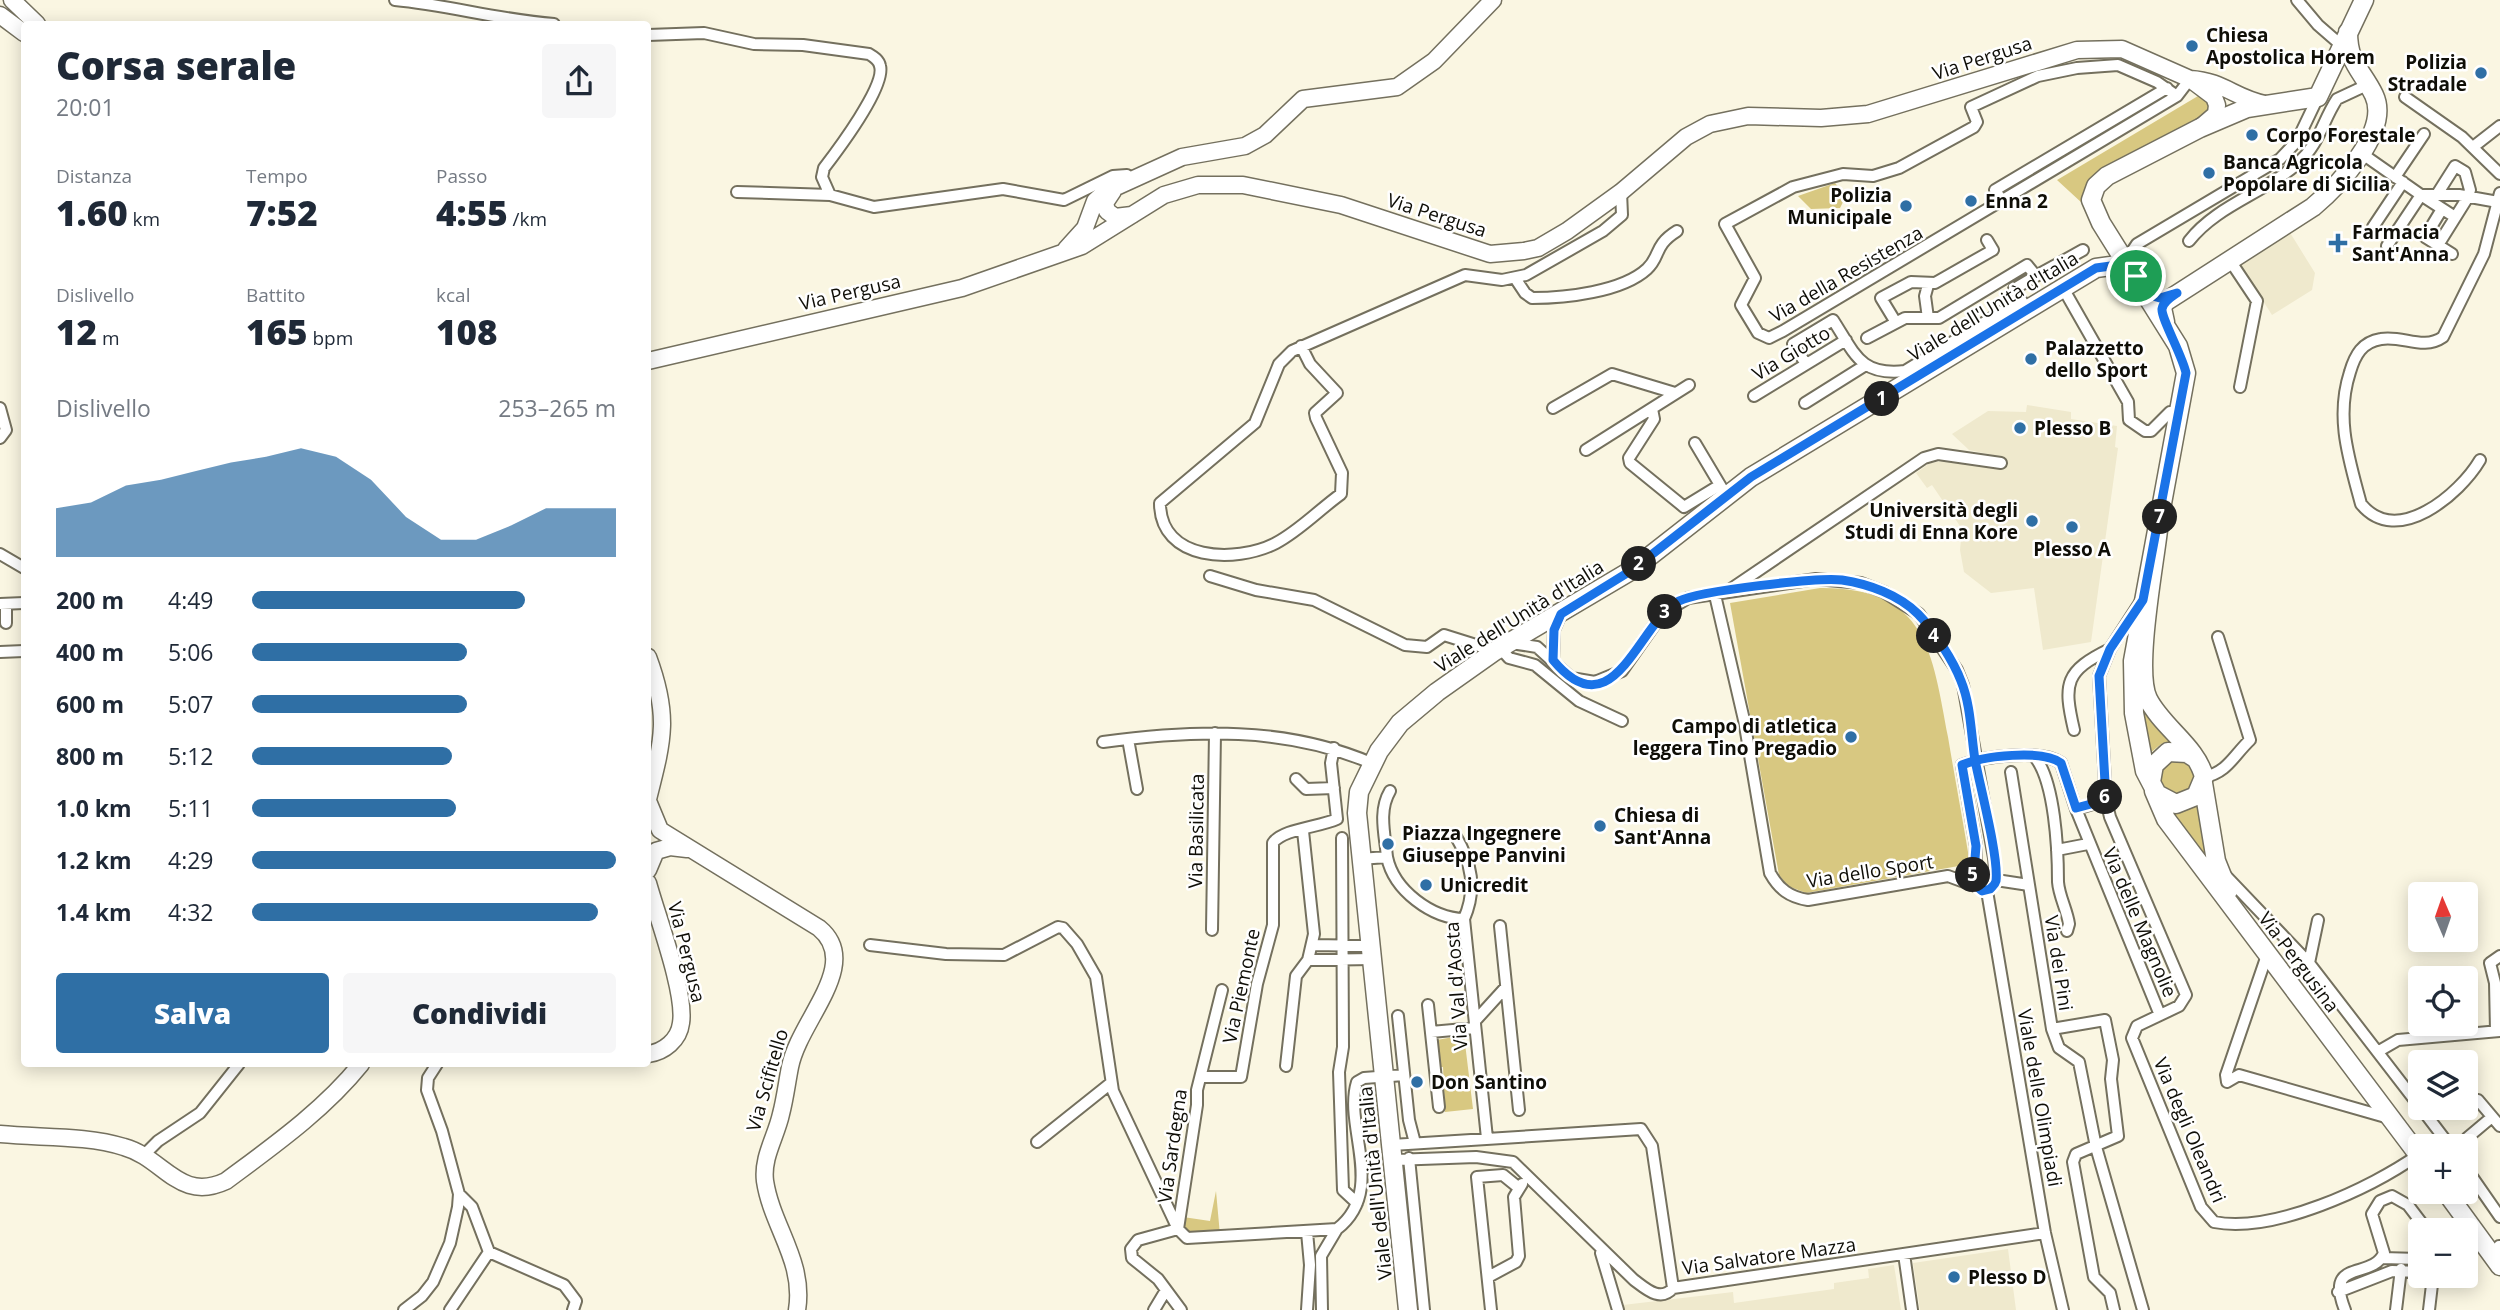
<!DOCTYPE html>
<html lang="it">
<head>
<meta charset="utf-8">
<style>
	:root { --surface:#fff; --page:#f6f6f7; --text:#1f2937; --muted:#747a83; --accent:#2f6fa5 }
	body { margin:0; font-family:"Open Sans",sans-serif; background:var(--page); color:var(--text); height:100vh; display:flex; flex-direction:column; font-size:26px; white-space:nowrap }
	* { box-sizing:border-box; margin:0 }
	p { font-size:23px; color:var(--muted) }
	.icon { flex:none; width:38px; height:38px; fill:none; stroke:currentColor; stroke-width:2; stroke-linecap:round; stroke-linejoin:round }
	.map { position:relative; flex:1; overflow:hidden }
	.side { position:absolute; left:21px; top:21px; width:630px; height:1046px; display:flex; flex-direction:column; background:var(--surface); border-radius:7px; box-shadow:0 4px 18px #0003 }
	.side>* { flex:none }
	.needle { width:46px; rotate:358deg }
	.controls { position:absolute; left:2408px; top:882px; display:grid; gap:14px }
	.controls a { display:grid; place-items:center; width:70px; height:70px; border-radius:7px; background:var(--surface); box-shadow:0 4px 18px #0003; font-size:35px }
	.pin { position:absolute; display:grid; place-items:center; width:60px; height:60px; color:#fff; margin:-30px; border:4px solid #fff; border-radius:50%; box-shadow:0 2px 7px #0007 }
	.km { position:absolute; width:35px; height:35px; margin:-18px; border-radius:50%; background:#222; color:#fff; font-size:19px; line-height:35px; text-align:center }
	.round { display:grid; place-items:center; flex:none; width:74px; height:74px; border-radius:7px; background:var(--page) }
	.summary { display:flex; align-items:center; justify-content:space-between; height:119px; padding:0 35px }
	h1 { font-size:38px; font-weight:800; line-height:52px }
	.stats { display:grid; grid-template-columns:repeat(3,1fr); gap:10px; height:119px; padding:7px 35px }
	.stats div { display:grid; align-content:center }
	.stats b { font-size:35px; font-weight:800 }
	.stats small { font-size:19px; font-weight:400 }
	.stats p { font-size:19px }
	.chart { height:196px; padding:14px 35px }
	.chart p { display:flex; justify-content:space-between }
	.chart svg { width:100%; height:126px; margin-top:7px; fill:var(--accent); opacity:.7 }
	.button { display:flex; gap:14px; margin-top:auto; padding:14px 35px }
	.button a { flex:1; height:80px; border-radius:7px; background:var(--accent); color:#fff; font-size:28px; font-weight:800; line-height:80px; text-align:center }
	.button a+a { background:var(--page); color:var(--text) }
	ul { padding:0 35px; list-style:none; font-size:23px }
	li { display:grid; grid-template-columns:112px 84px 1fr; align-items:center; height:52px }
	li i { height:18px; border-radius:9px; background:var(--accent) }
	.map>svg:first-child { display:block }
	.built { fill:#efe9cd }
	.green { fill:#d8c881 }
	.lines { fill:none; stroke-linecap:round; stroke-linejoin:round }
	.street-casing { stroke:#74705e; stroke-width:14 }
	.secondary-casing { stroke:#74705e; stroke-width:19 }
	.primary-casing { stroke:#74705e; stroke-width:21 }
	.street { stroke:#fff; stroke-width:10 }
	.secondary { stroke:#fff; stroke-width:16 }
	.primary { stroke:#fff; stroke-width:18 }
	.route-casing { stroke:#fff; stroke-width:14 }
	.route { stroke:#1a73e8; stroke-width:9 }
	.poi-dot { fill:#2f6fa5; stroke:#fff; stroke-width:2.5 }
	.labels { text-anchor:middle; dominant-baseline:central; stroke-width:5; stroke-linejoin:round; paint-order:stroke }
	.poi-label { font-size:19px; font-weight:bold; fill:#0f0e07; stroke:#fff; text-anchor:start }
	.street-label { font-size:19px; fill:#0f0e07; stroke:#fff }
</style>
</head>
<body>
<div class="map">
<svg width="2500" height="1310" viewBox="0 0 2500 1310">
	<rect width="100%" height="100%" fill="#faf6e2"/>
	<path class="built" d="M2289 231 2315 273 2312 290 2272 315 2239 263Z
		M2027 405 2071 412V419L2117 426 2115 447 2118 448 2091 642 2043 650 2034 588 1991 593 1964 572 1960 550 1962 529 1932 485 1927 488 1916 473 1930 463 1944 461 2001 467 2003 457 1969 450 1952 434 1988 411 2026 412Z
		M2008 1249 2016 1310H1920L1913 1263Z
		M1894 1265 1901 1310H1624L1623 1305 1733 1292 1734 1303 1834 1289V1283L1869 1278 1868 1269Z"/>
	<path class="green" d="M2198 96 2212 102 2210 114 2086 190 2082 203 2057 180Z
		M1835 183 1846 196 1840 208 1811 209 1798 196Z
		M1820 588C1927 587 1932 652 1948 737 1955 779 1963 821 1970 864L1806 893 1788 886 1779 875 1730 603Z
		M2143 710 2170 742 2161 744 2149 754Z
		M2186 758 2198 778 2185 797 2162 793 2156 770 2163 761Z
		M2199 802 2206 859 2172 811 2190 809Z
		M1464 1035 1473 1109 1445 1112 1443 1067H1440L1437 1040Z
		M1216 1191 1220 1235H1191L1183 1226V1217L1210 1221Z"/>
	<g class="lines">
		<defs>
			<path id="street" d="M395 0C448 5 500 20 554 24
				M2297 0 2318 25 2341 45
				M648 35 704 33 754 44 803 45 869 54C874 57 879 60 880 66 886 86 837 151 824 168L822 177 830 195
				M2177 96 2157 82 2118 65 2077 68 2038 76 1971 107 1977 122 1974 127 1899 168 1873 176 1843 174 1793 187 1725 224 1755 278 1741 305 1758 333 1769 338 1783 331 2177 96 2190 79
				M2405 97 2462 137 2500 174
				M2473 147 2500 126
				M2361 153 2421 195H2459L2498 202
				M2395 177 2424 134
				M737 192 830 195 874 207 1003 189 1064 200 1113 176 1127 175 1133 180
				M2436 196 2455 166 2465 172 2470 190 2468 197 2438 245
				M2003 202 1995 190 2167 88
				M2442 209 2425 237 2452 254
				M2373 227 2403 182
				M2189 241C2217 205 2265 193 2298 163 2320 143 2322 122 2337 99L2367 85
				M2387 246 2421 195 2455 217
				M2229 259 2257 301 2240 387
				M2133 268 2131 253 2137 244 2280 159 2297 141 2318 97
				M2036 276 2083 250
				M1515 278 1525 293 1532 298C1565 298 1622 292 1647 269 1661 256 1653 246 1677 231
				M2063 288 2128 402 2129 420 2145 431H2151L2170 412H2179
				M1928 318 1925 296 1928 285
				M1895 321 1881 298 1911 282 1935 283 1993 250 1987 240
				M1867 338 1905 318H1939L2027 265 2036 276 2014 289 2025 306
				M1301 346 1310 364 1337 393 1315 413 1316 418 1342 473 1341 494C1320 509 1299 531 1276 543 1235 564 1160 561 1160 503L1255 423 1279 364 1292 351 1465 275 1502 280 1526 275 1603 231 1622 215 1621 192
				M1806 364 1793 344 1833 320C1855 354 1860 376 1905 371L2021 300
				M1754 396 1846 340
				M1805 403 1864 366
				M0 408 6 430 0 438
				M1553 408 1612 374 1675 393
				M1652 409 1654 419 1629 458 1630 463 1684 507 1720 485
				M1695 443 1723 490
				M1586 450 1689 385
				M2480 460C2460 494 2397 548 2361 504 2349 459 2335 418 2350 372 2355 355 2362 342 2381 339 2403 335 2423 351 2443 337L2484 254 2500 193
				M0 554 24 568
				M1210 576 1256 590 1314 600 1405 645 1427 647 1444 635 1495 651
				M1728 591 1924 458 1938 454 2001 463
				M1715 595 1744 720 1770 873C1779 889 1789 897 1808 900L1948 876 1975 886
				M0 604 24 603
				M6 604V623
				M1511 643 1537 647 1571 678 1595 682 1622 671 1662 614 1688 598 1816 579 1861 583 1884 592 1919 614 1957 670 1963 685 1994 858 1996 880 1987 891
				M1501 649 1509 658 1535 665 1579 701 1622 721
				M0 652 24 651
				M1553 660 1554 630 1561 614
				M2074 730C2063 683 2065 671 2110 649
				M1128 739 1137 789
				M1103 742C1194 730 1285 726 1371 763
				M2034 756C2055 780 2058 850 2058 882 2059 896 2067 910 2069 924L2067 931
				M2011 772 2052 1029 2059 1048 2079 1062 2096 1147 2143 1310
				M2204 777C2227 773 2234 755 2250 740L2218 637
				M1296 779 1306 789 1334 788
				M2106 800 2099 676 2110 649 2141 601
				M2076 809 2160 1015
				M1455 835C1472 863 1477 889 1464 919L1487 1138
				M1342 838 1343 1047 1339 1072 1343 1190 1357 1203
				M2057 850 2088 844
				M1387 857C1394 891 1432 918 1464 919
				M1360 859 1387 857C1385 835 1378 811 1390 791
				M1975 872 1976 846 1962 765C1984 756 2042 749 2061 763L2076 809 2106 800 2110 817 2186 995 2179 1006 2137 1026 2132 1038 2201 1207 2214 1222C2273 1234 2371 1188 2418 1155
				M2226 876 2309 963 2420 1107
				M1996 880 2029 885
				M1987 891 2045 1233 2063 1310
				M1500 926 1519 1110
				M1212 930 1215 733
				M870 945 946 954 1004 955 1058 927 1063 928 1077 944 1096 977 1113 1091 1178 1229 1138 1240 1131 1249 1132 1258 1158 1279 1181 1310
				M1314 945 1371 946
				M2267 955 2226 1075 2227 1082 2239 1075 2389 1118
				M1308 960 1373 959
				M2309 963 2318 920
				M1222 990 1197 1090V1105L1178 1229 1187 1238 1337 1229C1387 1190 1343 1127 1357 1082L1364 1078 1404 1075
				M1428 1005 1439 1107
				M1398 1016 1409 1120 1415 1143
				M1475 1021 1506 987
				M2052 1029 2105 1020 2113 1060 2111 1079 2118 1136 2076 1154 2073 1162 2094 1277 2110 1293 2114 1310
				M2496 1031 2495 983 2490 963 2500 956
				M1431 1032 1475 1028
				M2379 1051 2398 1040 2500 1031
				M1286 1066 1296 976 1308 960 1314 934 1303 831
				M1201 1077H1241L1257 984 1273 925V843C1282 829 1320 827 1337 819L1331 763 1334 748
				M2478 1100 2500 1126
				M2421 1108 2450 1146
				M2467 1138 2492 1117
				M1037 1142 1111 1083
				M1392 1145 1641 1129 1652 1146 1673 1288 2045 1233
				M2458 1146 2461 1143
				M144 1155 158 1141 200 1113 239 1064
				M1409 1158 1424 1310
				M1393 1160 1476 1157 1513 1162 1634 1280C1645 1288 1660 1303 1673 1288
				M2466 1168 2500 1217
				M459 1194 472 1207 489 1252 564 1285 576 1301 573 1310
				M1307 1232 1310 1265 1307 1310
				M2499 1246H2500
				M1601 1253 1618 1310
				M1904 1254 1912 1310
				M2382 1258 2420 1259
				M1488 1277 1516 1262 1519 1256 1514 1197 1522 1184
				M2338 1292 2392 1271 2420 1272
				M404 1310 422 1296 433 1282 450 1243 458 1207 459 1194 442 1131 427 1090 428 1078 437 1064
				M450 1310 489 1252
				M1154 1310 1166 1290
				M1322 1310 1321 1256 1337 1229
				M1491 1310 1477 1177 1503 1175 1519 1188
				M2345 1310C2324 1257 2372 1281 2384 1253L2372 1214 2380 1201 2392 1196 2408 1205 2427 1230
				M2396 1310 2401 1269
				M2429 1310 2433 1276"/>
			<path id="secondary" d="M12 0 37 24
				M0 15 24 33
				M2190 79C2224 81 2234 98 2265 104
				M1113 191 1105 203 1107 211 1115 217 1132 215
				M1066 249 1085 228 1095 201 1105 192 1182 157 1245 146 1265 135 1303 99 1397 87 1434 61 1493 0
				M648 361 962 288 1082 246 1164 195 1198 185H1243L1341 205 1490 254 1524 251 1538 248 1567 231 1621 192 1686 137 1710 124 1748 116 1821 118 1868 114 2077 50 2122 49 2190 79 2214 97 2217 105 2216 114 2202 126
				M648 657C670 716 663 740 648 799
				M648 801 660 830 819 928C863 964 799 1020 790 1067 787 1082 785 1099 781 1114 776 1137 762 1157 765 1181 772 1227 805 1261 797 1310
				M648 870 656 851 670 847 687 849
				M648 883C657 916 686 993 681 1023 679 1040 664 1052 648 1054
				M0 1134C40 1138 86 1135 124 1147 164 1158 179 1203 226 1181 273 1146 324 1110 361 1064"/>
			<path id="primary" d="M2165 322 2162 308 2165 302 2313 207C2338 186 2391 131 2374 95 2362 70 2348 64 2348 32
				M2158 530C2154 566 2134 671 2148 699 2162 727 2197 747 2204 777L2196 796 2176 804 2157 794 2145 771 2134 713 2133 661 2186 373 2178 346 2101 223 2091 200 2096 186 2107 176 2200 128 2247 108 2318 97 2364 0
				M2151 782 2154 765 2168 752 2187 753 2195 758
				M2203 783 2216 861 2228 891
				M2154 791 2166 819 2420 1157
				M2446 1192 2500 1266
				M1408 1310 1357 813 1359 792 1379 751 1400 723 1437 692 1495 651 1632 570 1751 477 2096 268 2118 265 2136 276"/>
		</defs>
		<use href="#street" class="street-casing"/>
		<use href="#secondary" class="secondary-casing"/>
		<use href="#primary" class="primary-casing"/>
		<use href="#street" class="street"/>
		<use href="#secondary" class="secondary"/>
		<use href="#primary" class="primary"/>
	</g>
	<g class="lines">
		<defs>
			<path id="route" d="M2136 276 2118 265 2096 268 1751 477 1632 570 1561 614 1554 630 1553 660C1614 734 1639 621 1679 601 1699 591 1818 577 1842 580 1869 584 1899 595 1918 614 1933 629 1954 662 1961 681 1971 705 1971 735 1975 760 1980 786 1999 858 1996 881 1995 885 1993 886 1990 889L1982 891 1973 883 1976 846 1962 765C1983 756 2042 749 2061 763L2076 808 2106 800 2099 676 2110 649 2143 600 2186 373C2183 357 2161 318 2162 309 2163 302 2171 297 2177 293L2160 298 2149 295 2136 276"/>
		</defs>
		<use href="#route" class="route-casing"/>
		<use href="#route" class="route"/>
	</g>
	<g class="poi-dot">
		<circle cx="2192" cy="46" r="7"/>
		<circle cx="2481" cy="73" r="7"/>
		<circle cx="2252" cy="135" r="7"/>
		<circle cx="2209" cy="173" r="7"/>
		<circle cx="1971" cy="201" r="7"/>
		<circle cx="1906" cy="206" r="7"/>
		<path d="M2334.5 232.5h7v7h7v7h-7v7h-7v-7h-7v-7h7z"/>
		<circle cx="2031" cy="359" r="7"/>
		<circle cx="2020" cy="428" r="7"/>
		<circle cx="2032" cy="521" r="7"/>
		<circle cx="2072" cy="527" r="7"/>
		<circle cx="1851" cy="737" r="7"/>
		<circle cx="1600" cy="826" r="7"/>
		<circle cx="1388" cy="844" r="7"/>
		<circle cx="1426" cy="885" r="7"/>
		<circle cx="1417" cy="1082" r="7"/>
		<circle cx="1954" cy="1277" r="7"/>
	</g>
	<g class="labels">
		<g class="poi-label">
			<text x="2206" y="35">Chiesa<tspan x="2206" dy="22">Apostolica Horem</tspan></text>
			<text x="2467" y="62" text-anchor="end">Polizia<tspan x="2467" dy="22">Stradale</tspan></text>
			<text x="2266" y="135">Corpo Forestale</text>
			<text x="2223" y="162">Banca Agricola<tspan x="2223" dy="22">Popolare di Sicilia</tspan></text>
			<text x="1892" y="195" text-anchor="end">Polizia<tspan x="1892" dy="22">Municipale</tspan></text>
			<text x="1985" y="201">Enna 2</text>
			<text x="2352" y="232">Farmacia<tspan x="2352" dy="22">Sant'Anna</tspan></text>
			<text x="2045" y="348">Palazzetto<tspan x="2045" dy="22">dello Sport</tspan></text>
			<text x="2034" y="428">Plesso B</text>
			<text x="2018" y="510" text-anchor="end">Università degli<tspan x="2018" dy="22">Studi di Enna Kore</tspan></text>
			<text x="2072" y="549" text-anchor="middle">Plesso A</text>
			<text x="1837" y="726" text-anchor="end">Campo di atletica<tspan x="1837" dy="22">leggera Tino Pregadio</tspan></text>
			<text x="1614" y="815">Chiesa di<tspan x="1614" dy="22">Sant'Anna</tspan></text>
			<text x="1402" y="833">Piazza Ingegnere<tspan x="1402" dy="22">Giuseppe Panvini</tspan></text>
			<text x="1440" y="885">Unicredit</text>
			<text x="1431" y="1082">Don Santino</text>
			<text x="1968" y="1277">Plesso D</text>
		</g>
		<g class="street-label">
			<text transform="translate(1982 58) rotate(-18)">Via Pergusa</text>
			<text transform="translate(1437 215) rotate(18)">Via Pergusa</text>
			<text transform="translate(1846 274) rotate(-30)">Via della Resistenza</text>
			<text transform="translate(850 292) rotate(-13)">Via Pergusa</text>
			<text transform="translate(1993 306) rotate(-31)">Viale dell'Unità d'Italia</text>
			<text transform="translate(1791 353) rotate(-31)">Via Giotto</text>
			<text transform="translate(1519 616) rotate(-32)">Viale dell'Unità d'Italia</text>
			<text transform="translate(1196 831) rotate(-89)">Via Basilicata</text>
			<text transform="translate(1870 871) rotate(-9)">Via dello Sport</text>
			<text transform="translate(2140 922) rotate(67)">Via delle Magnolie</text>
			<text transform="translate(687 952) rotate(76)">Via Pergusa</text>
			<text transform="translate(2299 962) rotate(53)">Via Pergusina</text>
			<text transform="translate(2059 963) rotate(81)">Via dei Pini</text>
			<text transform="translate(1241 986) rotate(-78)">Via Piemonte</text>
			<text transform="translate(1456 986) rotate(-94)">Via Val d'Aosta</text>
			<text transform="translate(767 1080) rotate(-74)">Via Scifitello</text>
			<text transform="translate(2040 1098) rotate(80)">Viale delle Olimpiadi</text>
			<text transform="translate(2190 1130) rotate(67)">Via degli Oleandri</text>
			<text transform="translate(1172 1146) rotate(-82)">Via Sardegna</text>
			<text transform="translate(1375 1183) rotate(-96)">Viale dell'Unità d'Italia</text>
			<text transform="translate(1769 1256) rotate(-8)">Via Salvatore Mazza</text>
		</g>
	</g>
</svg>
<div class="controls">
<a><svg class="needle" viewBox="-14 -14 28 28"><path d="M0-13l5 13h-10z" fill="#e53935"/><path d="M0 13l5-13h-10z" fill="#747a83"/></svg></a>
<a><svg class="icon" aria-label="locate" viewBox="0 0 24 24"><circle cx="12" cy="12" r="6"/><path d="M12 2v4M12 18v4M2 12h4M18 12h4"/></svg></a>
<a><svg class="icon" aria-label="layers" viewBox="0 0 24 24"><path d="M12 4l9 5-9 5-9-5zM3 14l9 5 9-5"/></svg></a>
<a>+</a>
<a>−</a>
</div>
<div class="pin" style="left:2136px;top:276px;background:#1e9e55"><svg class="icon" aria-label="arrive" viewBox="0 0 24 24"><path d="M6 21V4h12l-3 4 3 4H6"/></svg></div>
<b class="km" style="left:1882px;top:399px">1</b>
<b class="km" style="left:1639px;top:564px">2</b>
<b class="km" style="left:1665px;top:612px">3</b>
<b class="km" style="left:1934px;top:636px">4</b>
<b class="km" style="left:1973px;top:875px">5</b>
<b class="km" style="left:2105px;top:797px">6</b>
<b class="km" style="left:2160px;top:517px">7</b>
<section class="side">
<div class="summary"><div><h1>Corsa serale</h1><p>20:01</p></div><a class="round"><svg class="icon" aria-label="share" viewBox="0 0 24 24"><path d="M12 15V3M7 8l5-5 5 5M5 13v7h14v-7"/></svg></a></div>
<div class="stats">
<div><p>Distanza</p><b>1.60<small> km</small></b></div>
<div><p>Tempo</p><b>7:52</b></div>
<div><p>Passo</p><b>4:55<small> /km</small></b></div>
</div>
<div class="stats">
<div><p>Dislivello</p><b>12<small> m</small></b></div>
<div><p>Battito</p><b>165<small> bpm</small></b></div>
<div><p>kcal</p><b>108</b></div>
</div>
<div class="chart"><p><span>Dislivello</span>253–265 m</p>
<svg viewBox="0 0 160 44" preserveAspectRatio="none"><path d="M0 44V27L10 25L20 19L30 17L40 14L50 11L60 9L70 6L80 9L90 17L100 30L110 38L120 38L130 33L140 27L150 27L160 27V44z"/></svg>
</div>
<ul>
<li><b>200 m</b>4:49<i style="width:75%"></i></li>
<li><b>400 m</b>5:06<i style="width:59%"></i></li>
<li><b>600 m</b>5:07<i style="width:59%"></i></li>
<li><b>800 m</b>5:12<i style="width:55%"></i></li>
<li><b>1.0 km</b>5:11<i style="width:56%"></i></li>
<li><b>1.2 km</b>4:29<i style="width:100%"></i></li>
<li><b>1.4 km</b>4:32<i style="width:95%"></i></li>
</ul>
<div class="button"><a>Salva</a><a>Condividi</a></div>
</section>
</div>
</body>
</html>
